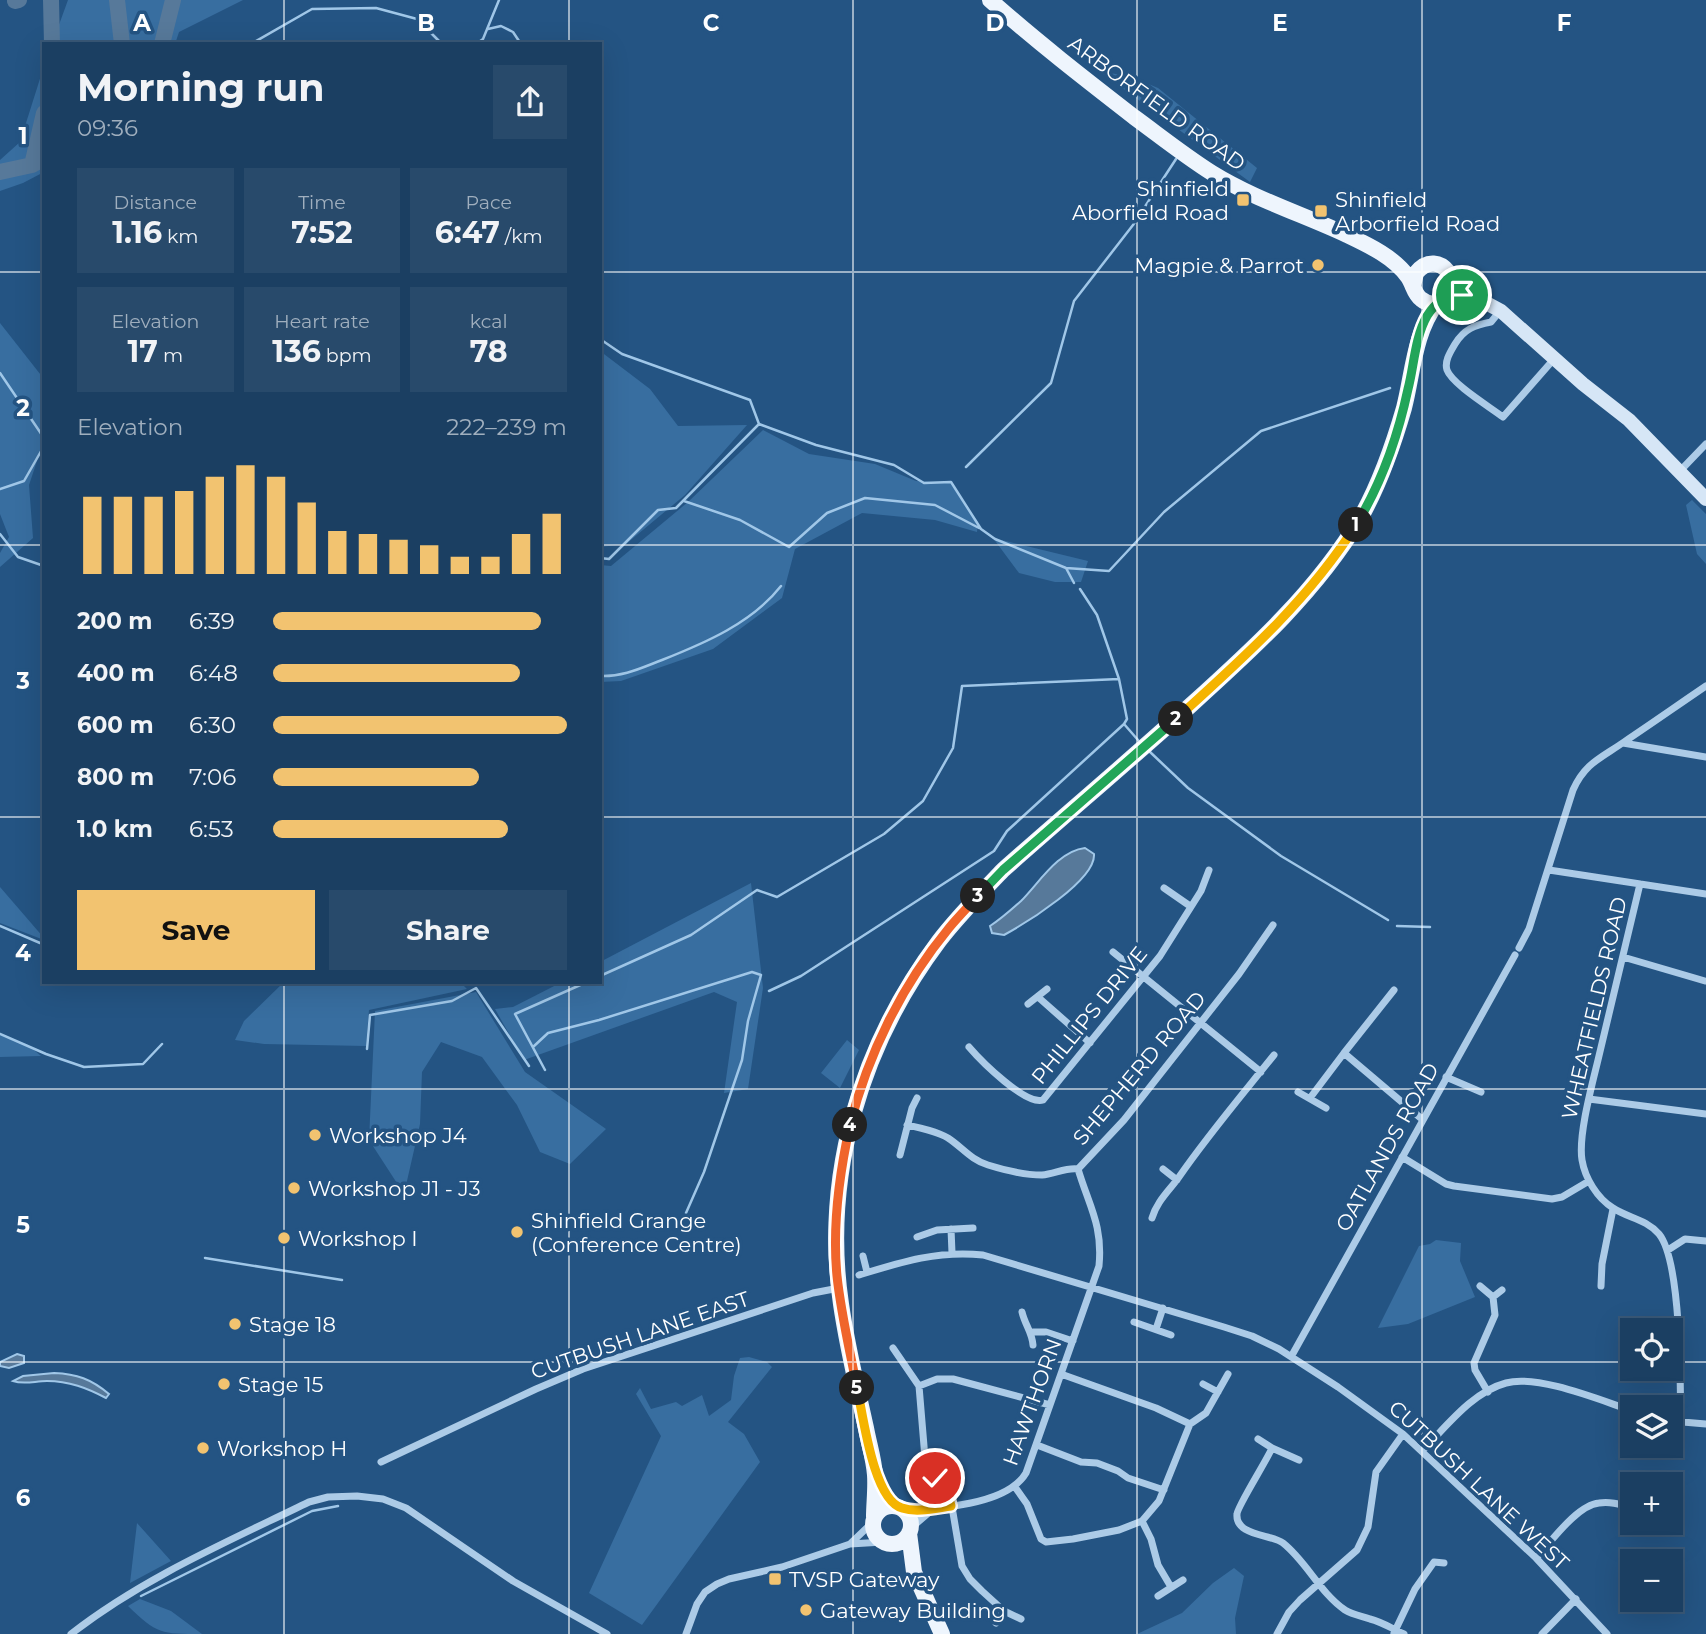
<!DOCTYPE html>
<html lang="en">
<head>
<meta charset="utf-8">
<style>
	:root { --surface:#1b3f62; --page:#284a6b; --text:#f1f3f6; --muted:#a0afbe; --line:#395877; --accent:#f2c370 }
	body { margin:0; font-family:Montserrat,sans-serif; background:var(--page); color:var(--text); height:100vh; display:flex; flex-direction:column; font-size:26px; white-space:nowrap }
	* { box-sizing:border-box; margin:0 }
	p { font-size:23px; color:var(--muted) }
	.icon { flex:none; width:38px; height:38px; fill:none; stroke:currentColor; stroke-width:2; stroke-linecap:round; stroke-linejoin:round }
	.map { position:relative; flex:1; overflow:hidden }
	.drawer { position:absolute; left:42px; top:42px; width:560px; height:942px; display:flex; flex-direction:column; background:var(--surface); border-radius:0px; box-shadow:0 7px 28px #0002,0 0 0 2px var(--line) }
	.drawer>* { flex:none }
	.controls { position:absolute; left:1620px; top:1318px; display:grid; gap:14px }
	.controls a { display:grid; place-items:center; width:63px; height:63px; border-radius:0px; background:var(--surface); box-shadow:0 7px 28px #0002,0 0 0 2px var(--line); font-size:35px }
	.pin { position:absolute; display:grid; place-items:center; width:60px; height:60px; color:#fff; margin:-30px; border:4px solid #fff; border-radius:50%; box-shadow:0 2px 7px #0007 }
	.km { position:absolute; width:35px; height:35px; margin:-18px; border-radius:50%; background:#222; color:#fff; font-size:19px; line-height:35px; text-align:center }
	.round { display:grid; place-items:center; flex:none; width:74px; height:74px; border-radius:0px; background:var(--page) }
	.headline { display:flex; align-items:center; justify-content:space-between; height:119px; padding:0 35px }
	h1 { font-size:38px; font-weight:700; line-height:52px }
	.stats { display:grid; grid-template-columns:repeat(3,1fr); gap:10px; height:119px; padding:7px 35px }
	.stats div { display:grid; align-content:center; border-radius:0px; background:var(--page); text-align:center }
	.stats b { font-size:30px; font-weight:700 }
	.stats small { font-size:19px; font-weight:400 }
	.stats p { font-size:19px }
	.chart { height:196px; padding:14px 35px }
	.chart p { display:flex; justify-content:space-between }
	.chart svg { width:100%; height:126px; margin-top:7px; stroke:var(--accent); stroke-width:6 }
	.action { display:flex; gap:14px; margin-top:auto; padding:14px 35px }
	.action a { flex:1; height:80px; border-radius:0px; background:var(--accent); color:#111; font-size:28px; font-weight:700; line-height:80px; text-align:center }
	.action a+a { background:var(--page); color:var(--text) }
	ul { padding:0 35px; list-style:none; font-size:23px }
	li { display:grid; grid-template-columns:112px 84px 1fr; align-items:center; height:52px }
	li i { height:18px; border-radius:9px; background:var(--accent) }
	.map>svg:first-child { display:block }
	.green { fill:#386ea0 }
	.water { fill:#57799a; stroke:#a0c7e8; stroke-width:2 }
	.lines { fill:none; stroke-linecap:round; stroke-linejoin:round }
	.stream { stroke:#a0c7e8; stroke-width:2.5 }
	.river { stroke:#57799a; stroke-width:16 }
	.minor { stroke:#accbe7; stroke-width:7 }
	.secondary { stroke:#d6e6f6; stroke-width:14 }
	.primary { stroke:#eef5fd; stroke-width:16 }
	.split-1-casing { stroke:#fff; stroke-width:14 }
	.split-2-casing { stroke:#fff; stroke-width:14 }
	.split-3-casing { stroke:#fff; stroke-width:14 }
	.split-4-casing { stroke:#fff; stroke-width:14 }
	.split-5-casing { stroke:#fff; stroke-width:14 }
	.split-6-casing { stroke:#fff; stroke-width:14 }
	.split-1 { stroke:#22a559; stroke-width:9 }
	.split-2 { stroke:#f5b400; stroke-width:9 }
	.split-3 { stroke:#22a559; stroke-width:9 }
	.split-4 { stroke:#f0652b; stroke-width:9 }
	.split-5 { stroke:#f0652b; stroke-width:9 }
	.split-6 { stroke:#f5b400; stroke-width:9 }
	.grid { fill:none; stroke:#fff; stroke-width:2; stroke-opacity:0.55 }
	.poi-dot { fill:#f2c370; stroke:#245483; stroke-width:2.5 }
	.labels { text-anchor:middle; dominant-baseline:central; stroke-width:7; stroke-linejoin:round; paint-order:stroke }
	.street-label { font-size:21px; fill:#fff; stroke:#245483 }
	.poi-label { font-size:21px; fill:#fff; stroke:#245483; text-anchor:start }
	.grid-label { font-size:23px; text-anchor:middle; font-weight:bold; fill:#fff; stroke:#245483; stroke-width:7; stroke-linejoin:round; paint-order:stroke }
</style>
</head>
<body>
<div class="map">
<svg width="1706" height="1634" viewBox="0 0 1706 1634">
	<rect width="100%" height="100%" fill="#245483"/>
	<path class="green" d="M68 0H243L179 32 175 44H52Z
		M44 66V172L23 183 0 191V160L20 142Z
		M1099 71 1132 77 1158 88 1257 168 1250 182Z
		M0 323 44 379V440L29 485 33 538 0 567V553L9 537 0 514Z
		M600 351 650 389 678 426 747 425 685 495 626 544 600 547Z
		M763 430 809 454 875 464 916 481 950 483 978 522 977 532 935 520 862 513 795 549 782 598 713 649 621 681 600 682V565L611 566 688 502Z
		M1692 500 1706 514V564L1697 554 1686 505Z
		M993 538 1088 561 1081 582H1055L1019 573Z
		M751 883 763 988 748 1089 724 1093 737 1002 714 992 524 1060 495 1009 513 1007 562 982H600V962Z
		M0 887 44 938V940L0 923Z
		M284 982H460L467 989 369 1010 366 1046 264 1044 235 1040 244 1021Z
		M476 992 525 1072 606 1129 570 1164 540 1152 517 1105 482 1057 441 1042 422 1072 420 1124 404 1194 369 1140 375 1011Z
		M0 1035 28 1045 41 1056 0 1057Z
		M847 1040 859 1050 840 1088 821 1073Z
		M1436 1240 1461 1243 1460 1261 1475 1297 1408 1324 1378 1328 1419 1246 1430 1244Z
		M749 1357 767 1362 772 1367 728 1422 744 1434 760 1462 642 1625 589 1593 661 1436 636 1394 640 1388 651 1409 676 1402 682 1406 702 1395 709 1416 731 1400 734 1376 740 1358Z
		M137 1523 171 1561 130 1583Z
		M1234 1568 1244 1576 1235 1618 1236 1634H1137L1182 1613 1213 1583Z
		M140 1599 171 1611 202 1634C161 1634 157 1634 128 1606Z"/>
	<path class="water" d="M1085 848 1094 854C1096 880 1026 923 1004 935L992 933 990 926C1001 919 1011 910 1021 901 1039 883 1058 851 1085 848Z
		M17 1354 24 1356V1363L9 1368 0 1366V1362Z
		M54 1373C77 1374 91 1379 109 1394L106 1398C87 1388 69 1381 47 1381 35 1381 24 1385 13 1381L23 1376Z"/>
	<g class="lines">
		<path class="stream" d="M488 29 501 26 513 32 521 44
			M251 44 312 9 376 8 417 19 442 44
			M476 44 483 39 499 0
			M600 339 622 354 750 400 759 424 816 445 894 465 924 483 951 482 981 529 995 539 1066 568 1109 571 1164 512 1261 431 1390 388
			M0 373 44 438
			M966 467 1051 383 1074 301 1133 225 1176 159
			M0 489 24 481 44 446
			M684 501 740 520 789 547 827 513 865 498 935 505 979 528
			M0 534 18 557 44 566
			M600 558 609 559 658 510 676 508 759 424
			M1066 568 1074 583
			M600 676C623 677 641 668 662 660 705 643 752 623 781 586
			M1119 679 1127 719 1124 724 1138 740
			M1149 751 1188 788 1281 856 1388 920
			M0 926 40 943
			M1397 926 1430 927
			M600 976 691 935 757 890 777 897 884 834 923 801 953 748 962 686 1119 679 1097 615 1080 589
			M769 991 801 976 994 851 1007 831 1124 724
			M0 1034 46 1054 84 1067 143 1064 162 1044
			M533 1047 548 1033 599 1020 752 972 761 975 748 1021 742 1060 704 1172 686 1213
			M367 1049 370 1015 452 1001 476 988 529 1066
			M545 1070 515 1014 587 982
			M205 1258 342 1280
			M141 1596 312 1511 338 1506"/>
		<path class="river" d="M51 0 52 44
			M117 0 122 44
			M15 1 19 0
			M162 44 173 0
			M32 165 44 113
			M0 172 32 165 41 160"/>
		<path class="minor" d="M1500 311 1491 322C1475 325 1464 329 1455 344 1451 351 1444 361 1447 370 1452 384 1490 407 1503 417L1554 359
			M1680 471 1706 444
			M1623 743 1706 757
			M1549 870 1706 894
			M1640 884C1626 943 1612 1001 1598 1060 1592 1085 1578 1136 1582 1160 1585 1178 1597 1198 1613 1208 1628 1218 1646 1219 1659 1234 1681 1261 1681 1384 1680 1422
			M1164 888 1190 906
			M1519 948 1529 929 1573 790C1585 763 1601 758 1624 742 1651 724 1678 705 1706 686
			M1113 952 1261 1072
			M1623 957 1705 981
			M1038 997 1090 1043
			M1028 1004 1047 989
			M969 1047C981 1061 1026 1106 1043 1100L1160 956 1201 891 1209 870
			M1344 1053 1394 990
			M1446 1077 1481 1092
			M1298 1092 1326 1108
			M1310 1098 1344 1053 1423 1120
			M1589 1099 1706 1114
			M907 1125C921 1128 936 1131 948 1138 962 1147 971 1160 988 1165 1004 1170 1025 1175 1042 1175 1054 1174 1067 1167 1078 1169
			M900 1155 912 1108 917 1098
			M1402 1157 1446 1184 1454 1186 1552 1199 1562 1197 1589 1181
			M1078 1169 1124 1120 1239 974 1273 925
			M1163 1169 1177 1180
			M1152 1218C1157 1201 1169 1191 1179 1177 1208 1135 1242 1095 1274 1055
			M951 1229 952 1253
			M917 1237 937 1230 973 1228
			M1668 1250 1685 1239 1706 1241
			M863 1256 867 1272
			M859 1275C901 1262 939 1250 983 1255L1224 1327 1252 1336 1279 1349 1338 1387 1403 1434 1536 1558 1607 1634
			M1480 1286 1493 1297 1495 1315 1474 1363 1475 1370 1488 1392
			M1601 1286 1602 1264 1613 1209
			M1493 1297 1502 1290
			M1022 1312C1025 1325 1032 1332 1033 1345
			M1134 1322 1171 1335
			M1156 1329 1163 1308
			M1033 1332H1046L1073 1341
			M893 1348 919 1386 925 1458 935 1478 946 1487 950 1495 962 1566 970 1579 982 1591 1004 1611 1021 1619
			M1291 1357 1515 955
			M1061 1374 1156 1408 1190 1424
			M1203 1384 1218 1392
			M919 1386 937 1379H953L1050 1405
			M1671 1421 1706 1424
			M1258 1439 1272 1448
			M1037 1445 1081 1462 1097 1463 1118 1471 1128 1478 1164 1490
			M1422 1451C1446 1427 1472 1392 1506 1383 1538 1374 1602 1401 1633 1411
			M1299 1460 1272 1448C1267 1460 1237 1507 1237 1514 1235 1536 1271 1534 1283 1543 1307 1562 1320 1593 1345 1610 1353 1615 1362 1616 1370 1619 1382 1622 1393 1629 1404 1634
			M381 1462 536 1389 583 1369 813 1293 839 1288
			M1015 1487 1027 1504 1041 1539 1046 1542 1073 1539 1119 1530 1142 1521 1159 1501 1190 1424 1206 1413 1228 1374
			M902 1508C936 1510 1007 1505 1026 1473L1099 1266C1103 1225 1089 1206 1078 1169
			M1142 1521 1151 1539 1158 1565 1171 1587
			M911 1528 933 1509
			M851 1543 873 1522
			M1536 1558C1551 1542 1577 1505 1599 1503 1611 1501 1622 1505 1633 1508
			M1158 1596 1183 1580
			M996 1623 1004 1611
			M1394 1633 1415 1589 1434 1562 1444 1563
			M71 1634C143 1578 227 1542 309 1502L328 1497 357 1496 383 1499 406 1508 513 1581 607 1634
			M686 1634 697 1604 705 1592 717 1584 729 1579 782 1567 850 1544 883 1542
			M1277 1634 1289 1612 1300 1600 1357 1550 1368 1527 1376 1472 1403 1434
			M1542 1634 1576 1599"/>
		<path class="secondary" d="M1452 277 1475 297 1501 311 1583 384 1629 420 1706 499"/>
		<path class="primary" d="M990 0C1036 41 1085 79 1134 117 1160 136 1185 156 1212 173 1254 199 1302 214 1347 235 1368 245 1394 257 1408 277 1413 284 1414 294 1421 299 1427 304 1434 305 1441 302 1470 289 1439 244 1416 273L1413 286
			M873 1525a19 19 0 1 1 38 0a19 19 0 1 1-38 0Z
			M874 1517C874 1504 876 1489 875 1475 874 1460 869 1444 866 1428 857 1387 847 1346 841 1304 822 1175 861 1045 939 941 958 916 981 893 1003 870 1065 815 1129 761 1191 705 1254 648 1317 591 1361 517 1380 483 1393 446 1404 408 1413 373 1414 333 1437 303
			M909 1533 914 1572 942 1634"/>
	</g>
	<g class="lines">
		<defs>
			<path id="split-1" d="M1356 525C1381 484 1398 436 1408 389 1414 366 1415 337 1427 316 1435 303 1447 295 1462 295"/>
			<path id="split-2" d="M1176 719C1242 659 1308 601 1356 525"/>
			<path id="split-3" d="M978 896 1003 870 1176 719"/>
			<path id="split-4" d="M850 1125C868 1054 902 985 949 928 958 917 968 907 978 896"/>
			<path id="split-5" d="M850 1125C839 1175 832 1225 837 1276 841 1314 850 1351 857 1388"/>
			<path id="split-6" d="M857 1388C863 1414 873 1500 902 1508 917 1513 936 1508 951 1506L946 1487 935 1478"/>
		</defs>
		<use href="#split-1" class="split-1-casing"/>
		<use href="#split-2" class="split-2-casing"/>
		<use href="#split-3" class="split-3-casing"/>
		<use href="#split-4" class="split-4-casing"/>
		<use href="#split-5" class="split-5-casing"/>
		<use href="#split-6" class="split-6-casing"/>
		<use href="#split-1" class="split-1"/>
		<use href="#split-2" class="split-2"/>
		<use href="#split-3" class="split-3"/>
		<use href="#split-4" class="split-4"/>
		<use href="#split-5" class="split-5"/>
		<use href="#split-6" class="split-6"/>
	</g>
	<path class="grid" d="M284 0V44M569 0V44M853 0V1634M1137 0V1634M1422 0V1634M0 272H44M600 272H1706M0 545H44M600 545H1706M0 817H44M600 817H1706M284 982V1634M569 982V1634M0 1089H1706M0 1362H1633M1671 1362H1706"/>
	<g class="poi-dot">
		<rect x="1236" y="193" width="14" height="14" rx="3.5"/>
		<rect x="1314" y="204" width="14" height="14" rx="3.5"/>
		<circle cx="1318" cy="265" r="7"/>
		<circle cx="315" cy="1135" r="7"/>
		<circle cx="294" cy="1188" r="7"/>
		<circle cx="517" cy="1232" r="7"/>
		<circle cx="284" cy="1238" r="7"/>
		<circle cx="235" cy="1324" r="7"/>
		<circle cx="224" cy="1384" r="7"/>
		<circle cx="203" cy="1448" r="7"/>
		<rect x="768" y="1572" width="14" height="14" rx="3.5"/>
		<circle cx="806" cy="1610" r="7"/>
	</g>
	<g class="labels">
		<g class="street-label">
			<text transform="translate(1157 103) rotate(36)">ARBORFIELD ROAD</text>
			<text transform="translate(1594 1008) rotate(-77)">WHEATFIELDS ROAD</text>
			<text transform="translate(1089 1015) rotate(-51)">PHILLIPS DRIVE</text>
			<text transform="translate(1139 1068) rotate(-50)">SHEPHERD ROAD</text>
			<text transform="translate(1387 1147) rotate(-61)">OATLANDS ROAD</text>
			<text transform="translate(640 1335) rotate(-19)">CUTBUSH LANE EAST</text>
			<text transform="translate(1032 1402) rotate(-70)">HAWTHORN</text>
			<text transform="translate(1479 1485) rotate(43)">CUTBUSH LANE WEST</text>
		</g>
		<g class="poi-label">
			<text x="1229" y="188" text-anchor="end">Shinfield<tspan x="1229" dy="24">Aborfield Road</tspan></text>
			<text x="1335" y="199">Shinfield<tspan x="1335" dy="24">Arborfield Road</tspan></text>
			<text x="1304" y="265" text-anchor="end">Magpie &amp; Parrot</text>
			<text x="329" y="1135">Workshop J4</text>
			<text x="308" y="1188">Workshop J1 - J3</text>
			<text x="531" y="1220">Shinfield Grange<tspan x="531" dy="24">(Conference Centre)</tspan></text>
			<text x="298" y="1238">Workshop I</text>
			<text x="249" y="1324">Stage 18</text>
			<text x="238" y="1384">Stage 15</text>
			<text x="217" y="1448">Workshop H</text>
			<text x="789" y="1579">TVSP Gateway</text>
			<text x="820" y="1610">Gateway Building</text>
		</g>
	</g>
	<g class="grid-label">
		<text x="142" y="31">A</text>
		<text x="426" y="31">B</text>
		<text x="711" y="31">C</text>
		<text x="995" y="31">D</text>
		<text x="1280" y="31">E</text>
		<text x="1564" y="31">F</text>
		<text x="23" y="144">1</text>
		<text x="23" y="416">2</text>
		<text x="23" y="689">3</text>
		<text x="23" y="961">4</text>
		<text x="23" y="1233">5</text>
		<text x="23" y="1506">6</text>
	</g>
</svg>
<div class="controls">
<a><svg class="icon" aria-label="locate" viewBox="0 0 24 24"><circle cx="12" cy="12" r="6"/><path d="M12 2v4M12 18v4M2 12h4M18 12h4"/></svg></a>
<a><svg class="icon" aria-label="layers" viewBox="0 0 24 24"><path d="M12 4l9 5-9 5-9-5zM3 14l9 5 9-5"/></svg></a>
<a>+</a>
<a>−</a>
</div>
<div class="pin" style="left:1462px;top:295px;background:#1e9e55"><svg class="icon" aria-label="arrive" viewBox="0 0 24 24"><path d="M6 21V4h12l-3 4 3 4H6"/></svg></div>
<div class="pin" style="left:935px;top:1478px;background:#d93025"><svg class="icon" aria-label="check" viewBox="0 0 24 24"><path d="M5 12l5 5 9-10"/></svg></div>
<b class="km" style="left:1356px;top:525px">1</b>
<b class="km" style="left:1176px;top:719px">2</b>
<b class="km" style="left:978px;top:896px">3</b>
<b class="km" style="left:850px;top:1125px">4</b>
<b class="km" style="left:857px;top:1388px">5</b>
<section class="drawer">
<div class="headline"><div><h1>Morning run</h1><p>09:36</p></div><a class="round"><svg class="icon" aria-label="share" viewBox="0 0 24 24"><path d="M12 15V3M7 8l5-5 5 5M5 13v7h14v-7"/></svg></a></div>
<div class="stats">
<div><p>Distance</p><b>1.16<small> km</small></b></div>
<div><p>Time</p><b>7:52</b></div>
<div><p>Pace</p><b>6:47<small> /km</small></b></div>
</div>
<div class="stats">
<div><p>Elevation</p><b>17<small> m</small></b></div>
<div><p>Heart rate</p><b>136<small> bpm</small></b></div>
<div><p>kcal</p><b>78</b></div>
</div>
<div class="chart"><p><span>Elevation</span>222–239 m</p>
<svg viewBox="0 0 160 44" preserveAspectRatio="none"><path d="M5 44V17M15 44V17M25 44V17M35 44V15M45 44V10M55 44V6M65 44V10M75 44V19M85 44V29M95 44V30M105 44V32M115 44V34M125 44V38M135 44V38M145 44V30M155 44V23"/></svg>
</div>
<ul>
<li><b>200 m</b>6:39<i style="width:91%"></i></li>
<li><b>400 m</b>6:48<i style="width:84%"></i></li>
<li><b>600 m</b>6:30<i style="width:100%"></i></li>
<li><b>800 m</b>7:06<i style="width:70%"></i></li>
<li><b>1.0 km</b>6:53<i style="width:80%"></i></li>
</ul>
<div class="action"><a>Save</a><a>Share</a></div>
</section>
</div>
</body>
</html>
